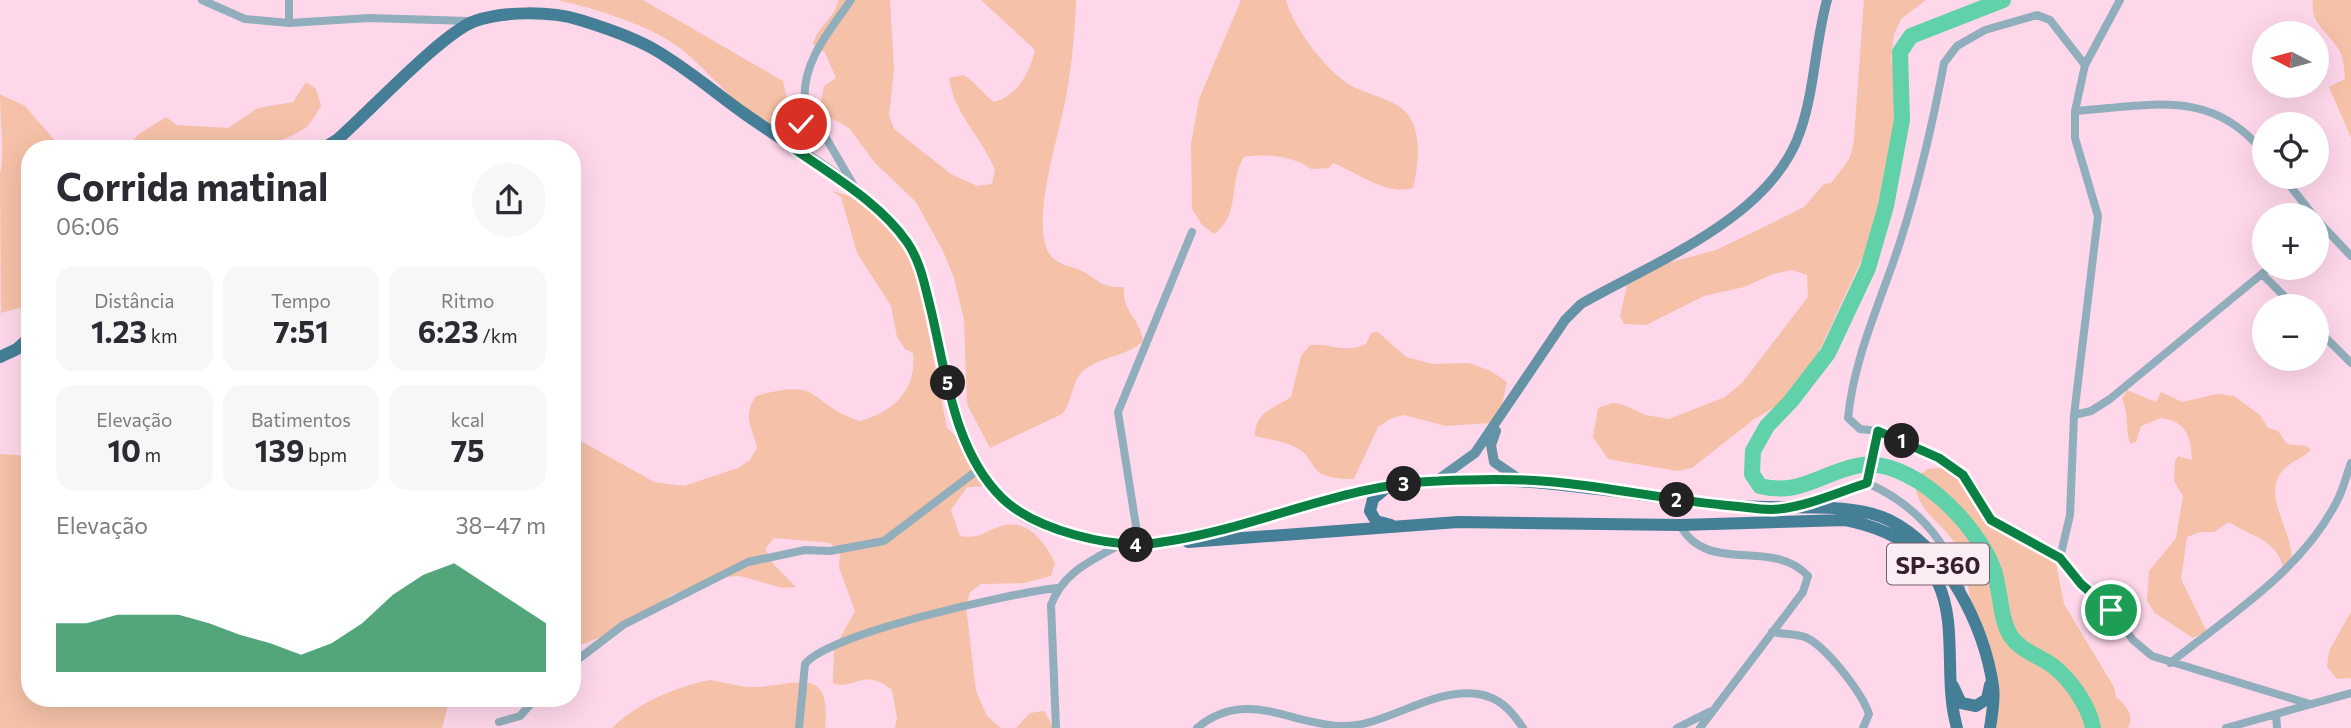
<!DOCTYPE html>
<html lang="pt">
<head>
<meta charset="utf-8">
<style>
	:root { --surface:#fff; --page:#f7f7f7; --text:#2b2b33; --muted:#7c7c81; --accent:#0b8043 }
	body { margin:0; font-family:Commissioner,sans-serif; background:var(--page); color:var(--text); height:100vh; display:flex; flex-direction:column; font-size:26px; white-space:nowrap }
	* { box-sizing:border-box; margin:0 }
	p { font-size:23px; color:var(--muted) }
	.icon { flex:none; width:38px; height:38px; fill:none; stroke:currentColor; stroke-width:2; stroke-linecap:round; stroke-linejoin:round }
	.map { position:relative; flex:1; overflow:hidden }
	.details { position:absolute; left:21px; top:140px; width:560px; height:567px; display:flex; flex-direction:column; background:var(--surface); border-radius:28px; box-shadow:0 7px 28px #0002 }
	.details>* { flex:none }
	.needle { width:46px; rotate:276deg }
	.tools { position:absolute; left:2252px; top:21px; display:grid; gap:14px }
	.tools a { display:grid; place-items:center; width:77px; height:77px; border-radius:50%; background:var(--surface); box-shadow:0 7px 28px #0002; font-size:35px }
	.pin { position:absolute; display:grid; place-items:center; width:60px; height:60px; color:#fff; margin:-30px; border:4px solid #fff; border-radius:50%; box-shadow:0 2px 7px #0007 }
	.km { position:absolute; width:35px; height:35px; margin:-18px; border-radius:50%; background:#222; color:#fff; font-size:19px; line-height:35px; text-align:center }
	.round { display:grid; place-items:center; flex:none; width:74px; height:74px; border-radius:37px; background:var(--page) }
	.overview { display:flex; align-items:center; justify-content:space-between; height:119px; padding:0 35px }
	h1 { font-size:38px; font-weight:700; line-height:52px }
	.figures { display:grid; grid-template-columns:repeat(3,1fr); gap:10px; height:119px; padding:7px 35px }
	.figures div { display:grid; align-content:center; border-radius:18px; background:var(--page); text-align:center }
	.figures b { font-size:30px; font-weight:700 }
	.figures small { font-size:19px; font-weight:400 }
	.figures p { font-size:19px }
	.chart { height:196px; padding:14px 35px }
	.chart p { display:flex; justify-content:space-between }
	.chart svg { width:100%; height:126px; margin-top:7px; fill:var(--accent); opacity:.7 }
	.map>svg:first-child { display:block }
	.green { fill:#f5c1a8 }
	.lines { fill:none; stroke-linecap:round; stroke-linejoin:round }
	.river { stroke:#60d1a8; stroke-width:16 }
	.street { stroke:#90aebb; stroke-width:8 }
	.secondary { stroke:#6593a6; stroke-width:10 }
	.primary { stroke:#447f97; stroke-width:12 }
	.route-casing { stroke:#fff; stroke-width:14 }
	.route { stroke:#0b8043; stroke-width:9 }
	.labels { text-anchor:middle; dominant-baseline:central; stroke-width:7; stroke-linejoin:round; paint-order:stroke }
	.shield { fill:#fbedf4; stroke:#725e69; stroke-width:2 }
	.shield-label { font-size:24px; font-weight:bold; fill:#38202d }
</style>
</head>
<body>
<div class="map">
<svg width="2351" height="728" viewBox="0 0 2351 728">
	<rect width="100%" height="100%" fill="#ffd7eb"/>
	<path class="green" d="M557 0H643L783 81 789 109 787 124 774 127C762 119 749 112 738 103 716 84 698 60 674 44 646 24 590 7 557 0Z
		M838 0H890L894 70 889 115 894 129 951 174 977 186 992 184 995 170C982 137 954 114 949 78L963 75C976 82 982 93 994 102 1018 95 1029 74 1035 50L981 0H1076C1075 35 1071 73 1064 107 1057 140 1031 224 1049 253 1058 267 1073 265 1086 273 1100 283 1106 288 1124 287 1122 313 1140 317 1143 341 1126 357 1102 356 1084 370 1070 382 1074 401 1062 414L990 448 967 404 964 320 954 278 943 251 916 202 875 163 849 128 819 111 824 86 836 78 825 53 813 44C817 26 836 18 838 0Z
		M1241 0H1286C1293 27 1326 71 1350 85 1366 94 1385 97 1400 107 1424 124 1419 163 1413 188 1387 196 1358 173 1333 163L1329 168 1311 169C1292 155 1266 154 1244 157 1228 182 1241 216 1214 234L1202 225 1192 209 1191 144 1199 99Z
		M1864 0H1926L1901 19 1894 35 1891 59 1902 89 1895 172 1875 221 1868 246 1809 373 1784 401 1753 420 1692 468 1677 471 1608 459 1593 437 1598 408 1613 403 1621 404 1646 415 1669 419 1725 397 1742 383 1808 297 1807 275 1792 270 1773 274 1744 287 1704 296 1646 325 1624 324 1620 316 1627 285 1664 264 1716 250 1768 225 1804 207 1824 184 1831 183C1845 164 1851 163 1854 138Z
		M2313 0H2351V138L2329 87 2345 79C2344 69 2344 58 2339 50 2328 31 2310 25 2313 0Z
		M306 82 316 89 321 106C316 113 312 123 305 128 257 161 181 149 125 149L139 134 166 117 177 125 228 128 258 108 293 102Z
		M0 94 25 106 62 149H30V305L1 313 0 173C5 160 0 112 0 94Z
		M832 191 856 198 868 207 897 238 915 264 947 428 968 447 993 486 967 487 951 510 960 536C981 539 983 532 1001 526 1027 518 1045 542 1055 563L1051 576 1024 583 981 584 970 592 966 606 976 691 987 716 1001 728H895L897 718 892 690C863 666 853 692 833 683L834 649 855 611 839 568 840 553 830 543 774 538 765 549 775 566 796 587 782 588 740 576 726 577 673 594 614 632 572 648V436L654 482 684 486 738 468 750 460 757 448C752 425 742 417 756 396 825 377 806 403 859 421 894 412 917 390 913 353L905 349 897 337 891 306 857 253 841 197Z
		M1378 332 1406 357 1433 364 1469 363 1491 371 1507 382 1500 414 1490 423 1446 426 1403 415 1390 419 1378 427 1354 479C1301 479 1322 459 1293 446 1282 441 1267 439 1255 436 1255 412 1273 409 1291 397L1301 356 1310 345C1331 343 1345 354 1366 344L1371 333Z
		M2127 390 2156 402 2161 392 2182 402 2217 394 2234 396 2260 415 2268 428 2278 431 2287 444 2306 446 2311 450C2303 458 2292 461 2284 469 2259 495 2295 532 2291 560L2283 567C2277 539 2249 536 2229 522L2214 532H2200L2187 537 2181 579 2207 632 2193 638 2155 613 2147 601 2149 571 2176 538 2183 496 2174 481 2175 461 2178 456 2192 460C2191 438 2187 421 2161 418L2141 426 2136 442 2130 444C2125 428 2129 414 2122 399Z
		M0 454 30 456V698H450L442 728H0Z
		M1927 469C1998 460 1977 521 2014 538 2023 542 2038 541 2047 542L2053 548 2064 604 2114 687 2116 697C2126 705 2135 715 2128 728H1996C1995 710 1996 691 1993 674 1990 654 1978 636 1973 617 1968 596 1969 575 1960 554 1949 523 1912 513 1916 478Z
		M2351 612V678L2337 679 2327 667 2329 651Z
		M710 680C724 682 739 687 753 687 794 687 832 662 825 728H612C637 703 675 687 710 680Z
		M1044 711 1054 728H1016L1030 713Z"/>
	<g class="lines">
		<path class="river" d="M2003 0 1911 36 1900 52 1902 120 1886 206 1868 268 1828 353 1791 401 1767 426 1753 451 1752 474 1760 486C1799 496 1820 474 1856 466 1909 454 1976 523 1993 568 2001 589 1999 616 2010 635 2020 651 2040 656 2053 666 2071 680 2089 706 2093 728"/>
		<path class="street" d="M202 0 245 19 289 23
			M289 0V23L369 18 470 21
			M805 102C801 63 830 30 851 0
			M2075 111C2150 106 2212 87 2264 153
			M796 150 805 102 854 186
			M2283 177 2313 215
			M2317 220 2351 256
			M2262 274 2294 306
			M2317 329 2351 363
			M2074 415 2091 411 2110 399 2269 268
			M1878 431 1860 429 1848 418C1854 356 1882 299 1901 239 1919 182 1933 122 1944 63L1957 46 1985 30 2037 15 2050 20 2085 65
			M1867 483 1878 431 1939 458 1963 475 1991 520 2060 558 2081 584 2111 610 2133 640 2152 656 2310 704
			M1798 504 1867 483C1913 503 1947 539 1961 587
			M1680 525C1707 576 1773 537 1808 576L1803 592 1700 728
			M1139 545 1118 412 1192 232
			M2060 558 2070 515 2074 415 2098 216 2075 138V111L2085 65 2120 0
			M1772 632C1783 634 1796 634 1805 637 1826 646 1862 693 1869 714L1863 728
			M2170 663C2229 616 2300 572 2336 503 2343 491 2346 476 2351 463
			M572 664 623 625 748 562 805 550 830 551 884 541 979 469
			M2276 714 2277 728
			M499 722 520 716 536 698
			M799 728 805 664C829 633 1012 593 1057 588
			M1056 728 1051 605C1063 572 1091 561 1121 544
			M1197 728C1246 687 1291 725 1342 726 1386 727 1432 687 1478 694 1499 697 1511 710 1523 728
			M1677 728 1709 712
			M2226 728 2351 693"/>
		<path class="secondary" d="M1496 431 1491 445 1494 462 1522 481
			M1436 481 1475 453 1565 320 1581 304C1654 262 1771 218 1800 132 1815 89 1815 43 1827 0"/>
		<path class="primary" d="M322 149 338 139C369 112 442 33 475 21 504 11 551 11 580 20 603 27 629 36 650 47 683 65 714 92 745 114 791 147 883 199 910 247 924 271 928 300 935 327 951 393 961 475 1023 515 1048 531 1085 537 1114 543 1142 548 1170 541 1197 535 1263 521 1327 496 1393 486 1512 467 1624 497 1742 506 1786 510 1850 501 1889 520 1946 548 1984 626 1993 686 1995 700 1992 714 1990 728
			M0 357 17 349 30 337
			M1385 489 1373 499 1370 511 1376 521 1391 525
			M1188 542 1458 522 1680 525 1845 520C1902 531 1941 559 1948 621 1952 657 1947 692 1957 728
			M1953 686 1961 703 1976 706 1987 699 1990 685"/>
	</g>
	<g class="lines">
		<defs>
			<path id="route" d="M801 124 796 150C834 177 880 203 907 242 921 262 925 287 931 310 946 373 954 451 1002 498 1035 530 1111 549 1156 543 1250 531 1345 483 1438 481 1479 479 1523 478 1563 483 1620 489 1676 501 1733 506 1747 507 1764 511 1779 509 1808 506 1839 492 1867 483L1878 431 1939 458 1963 475 1991 520 2060 558 2081 584 2111 610"/>
		</defs>
		<use href="#route" class="route-casing"/>
		<use href="#route" class="route"/>
	</g>
	<g class="labels">
		<rect class="shield" x="1887" y="543.5" width="102" height="41" rx="5"/>
		<g class="shield-label">
			<text x="1938" y="564">SP-360</text>
		</g>
	</g>
</svg>
<div class="tools">
<a><svg class="needle" viewBox="-14 -14 28 28"><path d="M0-13l5 13h-10z" fill="#e53935"/><path d="M0 13l5-13h-10z" fill="#7c7c81"/></svg></a>
<a><svg class="icon" aria-label="locate" viewBox="0 0 24 24"><circle cx="12" cy="12" r="6"/><path d="M12 2v4M12 18v4M2 12h4M18 12h4"/></svg></a>
<a>+</a>
<a>−</a>
</div>
<div class="pin" style="left:2111px;top:610px;background:#1e9e55"><svg class="icon" aria-label="arrive" viewBox="0 0 24 24"><path d="M6 21V4h12l-3 4 3 4H6"/></svg></div>
<div class="pin" style="left:801px;top:124px;background:#d93025"><svg class="icon" aria-label="check" viewBox="0 0 24 24"><path d="M5 12l5 5 9-10"/></svg></div>
<b class="km" style="left:1902px;top:441px">1</b>
<b class="km" style="left:1677px;top:500px">2</b>
<b class="km" style="left:1404px;top:484px">3</b>
<b class="km" style="left:1136px;top:545px">4</b>
<b class="km" style="left:948px;top:383px">5</b>
<section class="details">
<div class="overview"><div><h1>Corrida matinal</h1><p>06:06</p></div><a class="round"><svg class="icon" aria-label="share" viewBox="0 0 24 24"><path d="M12 15V3M7 8l5-5 5 5M5 13v7h14v-7"/></svg></a></div>
<div class="figures">
<div><p>Distância</p><b>1.23<small> km</small></b></div>
<div><p>Tempo</p><b>7:51</b></div>
<div><p>Ritmo</p><b>6:23<small> /km</small></b></div>
</div>
<div class="figures">
<div><p>Elevação</p><b>10<small> m</small></b></div>
<div><p>Batimentos</p><b>139<small> bpm</small></b></div>
<div><p>kcal</p><b>75</b></div>
</div>
<div class="chart"><p><span>Elevação</span>38–47 m</p>
<svg viewBox="0 0 160 44" preserveAspectRatio="none"><path d="M0 44V27L10 27L20 24L30 24L40 24L50 27L60 31L70 34L80 38L90 34L100 27L110 17L120 10L130 6L140 13L150 20L160 27V44z"/></svg>
</div>
</section>
</div>
</body>
</html>
